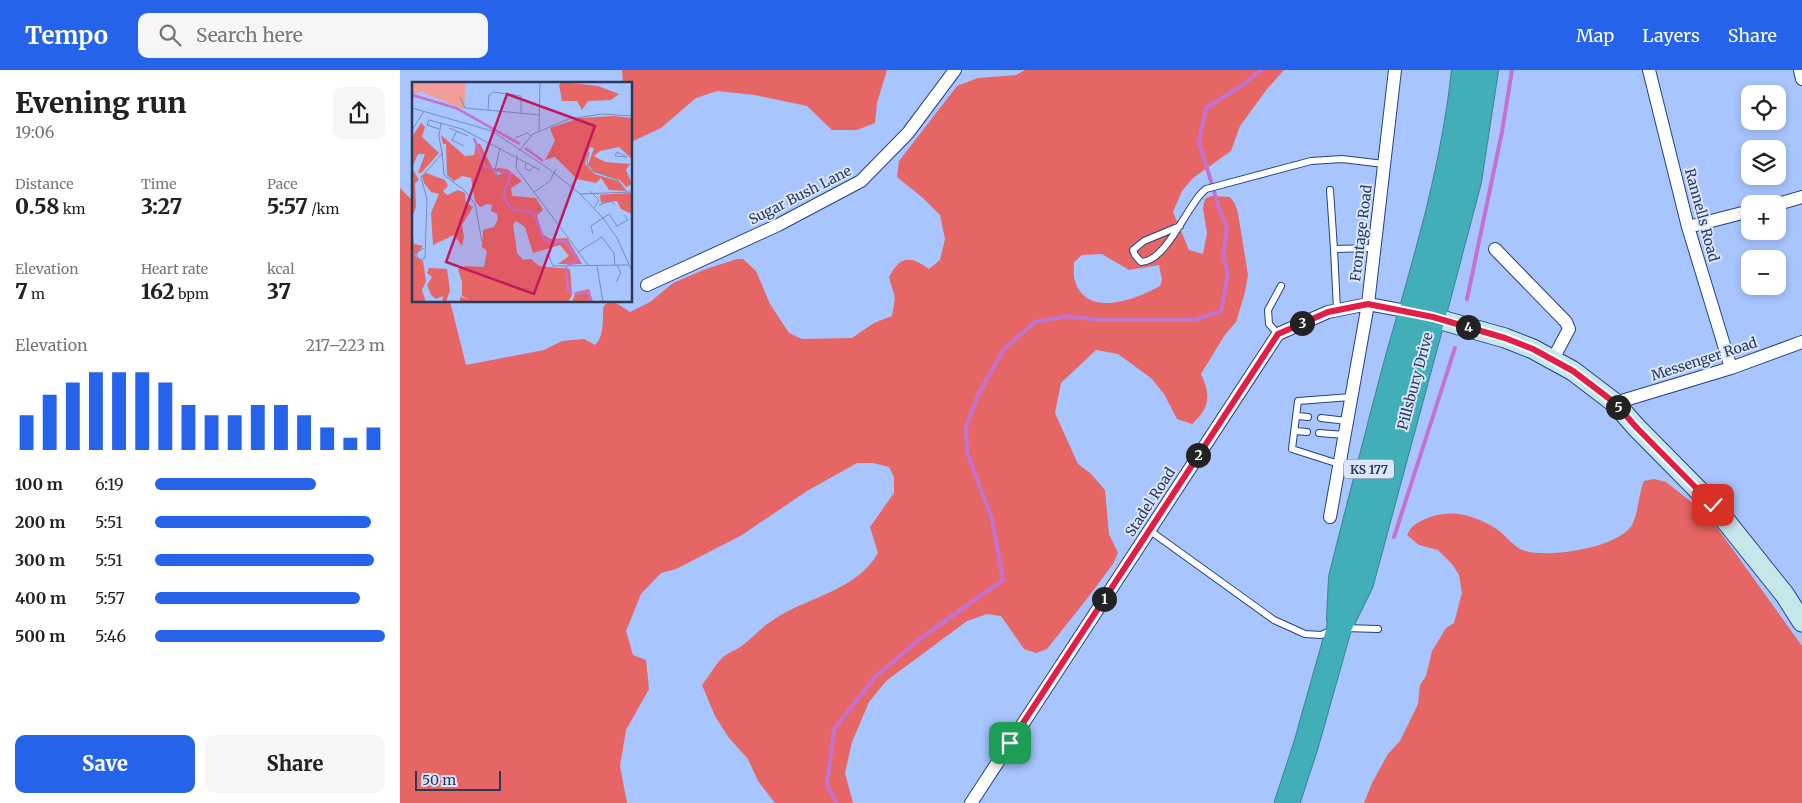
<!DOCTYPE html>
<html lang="en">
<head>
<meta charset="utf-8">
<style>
	:root { --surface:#fff; --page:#f6f6f6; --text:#222; --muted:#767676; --accent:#2563eb }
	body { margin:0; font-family:Merriweather,serif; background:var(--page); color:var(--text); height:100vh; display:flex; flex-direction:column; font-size:19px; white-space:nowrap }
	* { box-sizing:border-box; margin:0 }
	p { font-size:16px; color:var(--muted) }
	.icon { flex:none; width:28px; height:28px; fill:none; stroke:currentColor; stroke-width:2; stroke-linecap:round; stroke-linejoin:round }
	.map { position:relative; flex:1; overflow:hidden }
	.drawer { display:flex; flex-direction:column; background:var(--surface); width:400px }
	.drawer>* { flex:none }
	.tools { position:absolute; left:1341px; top:15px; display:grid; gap:10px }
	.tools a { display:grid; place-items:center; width:45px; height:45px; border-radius:10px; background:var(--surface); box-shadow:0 2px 8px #0003; font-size:25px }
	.scale { position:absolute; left:15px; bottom:12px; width:86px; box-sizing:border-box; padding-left:5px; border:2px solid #2c3a57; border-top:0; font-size:14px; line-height:18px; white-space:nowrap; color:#2c3a57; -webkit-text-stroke:4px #dae6fc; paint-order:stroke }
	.pin { position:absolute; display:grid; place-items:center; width:42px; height:42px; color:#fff; margin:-21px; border-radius:10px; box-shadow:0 2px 8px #0006 }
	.km { position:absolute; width:25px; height:25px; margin:-12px; border-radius:50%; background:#222; color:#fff; font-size:14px; line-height:25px; text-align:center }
	.round { display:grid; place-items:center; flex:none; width:52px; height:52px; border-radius:10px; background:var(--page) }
	.overview { display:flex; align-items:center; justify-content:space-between; height:85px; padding:0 15px }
	h1 { font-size:28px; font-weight:800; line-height:38px }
	.figures { display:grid; grid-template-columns:repeat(3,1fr); gap:8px; height:85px; padding:5px 15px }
	.figures div { display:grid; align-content:center }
	.figures b { font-size:21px; font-weight:800 }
	.figures small { font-size:14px; font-weight:400 }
	.figures p { font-size:14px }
	.chart { height:140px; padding:10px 15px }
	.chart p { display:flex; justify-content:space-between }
	.chart svg { width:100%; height:90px; margin-top:5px; stroke:var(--accent); stroke-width:6 }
	.cta { display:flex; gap:10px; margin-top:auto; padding:10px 15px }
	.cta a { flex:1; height:58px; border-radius:10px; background:var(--accent); color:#fff; font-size:20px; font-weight:800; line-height:58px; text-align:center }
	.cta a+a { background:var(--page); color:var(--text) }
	ul { padding:0 15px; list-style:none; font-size:16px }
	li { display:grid; grid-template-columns:80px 60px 1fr; align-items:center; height:38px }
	li i { height:12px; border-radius:6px; background:var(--accent) }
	header { display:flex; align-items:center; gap:30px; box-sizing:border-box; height:70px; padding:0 25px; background:var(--accent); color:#fff }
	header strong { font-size:24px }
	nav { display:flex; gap:28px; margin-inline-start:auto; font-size:18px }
	.search { width:350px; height:45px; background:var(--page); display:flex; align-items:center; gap:12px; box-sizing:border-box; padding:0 18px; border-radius:10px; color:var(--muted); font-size:19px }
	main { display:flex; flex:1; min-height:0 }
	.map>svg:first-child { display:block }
	.forest { fill:#e66665; fill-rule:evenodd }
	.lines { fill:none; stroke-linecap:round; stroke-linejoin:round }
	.stream { stroke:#c571cf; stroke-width:4 }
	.lane-casing { stroke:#25427e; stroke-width:8 }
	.street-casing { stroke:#25427e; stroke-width:14 }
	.secondary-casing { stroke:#25427e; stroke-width:21 }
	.highway-casing { stroke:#3a8596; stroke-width:26 }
	.lane { stroke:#fff; stroke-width:6 }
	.street { stroke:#fff; stroke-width:12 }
	.secondary { stroke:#c6e7ea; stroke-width:19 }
	.highway { stroke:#41aeb8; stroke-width:24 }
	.route-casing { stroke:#fff; stroke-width:10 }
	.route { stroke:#e11d48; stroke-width:6 }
	.labels { text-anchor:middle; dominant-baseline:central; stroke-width:4; stroke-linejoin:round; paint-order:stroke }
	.shield { fill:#dae6fc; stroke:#606e88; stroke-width:1 }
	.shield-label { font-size:12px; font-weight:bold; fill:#2c3a57 }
	.street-label { font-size:14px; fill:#2c3a57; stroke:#dae6fc }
	.inset-river { fill:none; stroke:#c571cf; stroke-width:2.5 }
	.inset-road { fill:none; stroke:#768dbb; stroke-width:1 }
	.view { fill:#c2185b; fill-opacity:0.15; stroke:#c2185b; stroke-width:2.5 }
	.inset-edge { fill:none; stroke:#2c3a57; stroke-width:2.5 }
</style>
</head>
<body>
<header>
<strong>Tempo</strong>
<div class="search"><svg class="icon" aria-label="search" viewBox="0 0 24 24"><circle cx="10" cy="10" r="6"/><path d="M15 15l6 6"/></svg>Search here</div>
<nav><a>Map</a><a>Layers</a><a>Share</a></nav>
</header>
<main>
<section class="drawer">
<div class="overview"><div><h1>Evening run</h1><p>19:06</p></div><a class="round"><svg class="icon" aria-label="share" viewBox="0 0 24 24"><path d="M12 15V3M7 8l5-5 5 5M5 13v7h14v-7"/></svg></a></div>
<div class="figures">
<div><p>Distance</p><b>0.58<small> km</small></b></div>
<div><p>Time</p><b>3:27</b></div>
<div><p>Pace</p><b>5:57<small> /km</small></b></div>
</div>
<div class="figures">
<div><p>Elevation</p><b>7<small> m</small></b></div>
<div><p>Heart rate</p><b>162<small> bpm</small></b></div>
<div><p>kcal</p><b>37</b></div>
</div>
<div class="chart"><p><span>Elevation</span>217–223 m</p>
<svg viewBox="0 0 160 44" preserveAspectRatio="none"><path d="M5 44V27M15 44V17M25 44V11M35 44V6M45 44V6M55 44V6M65 44V11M75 44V22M85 44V27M95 44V27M105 44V22M115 44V22M125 44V27M135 44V33M145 44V38M155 44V33"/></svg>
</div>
<ul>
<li><b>100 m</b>6:19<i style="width:70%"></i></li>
<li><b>200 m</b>5:51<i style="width:94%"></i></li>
<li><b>300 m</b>5:51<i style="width:95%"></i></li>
<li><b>400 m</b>5:57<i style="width:89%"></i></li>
<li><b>500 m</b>5:46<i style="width:100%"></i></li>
</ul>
<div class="cta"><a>Save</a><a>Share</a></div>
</section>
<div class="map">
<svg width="1402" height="733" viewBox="0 0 1402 733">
	<rect width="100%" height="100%" fill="#a8c5fe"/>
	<path class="forest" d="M222 0H487L477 33 475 53 457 60H432L407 36 355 25 317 21 296 28 261 58 231 72V14H223Z
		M625 0H884L867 19 840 56 831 81 793 108 782 121 773 142 789 180 803 184 807 163 803 138 805 129 811 126 830 127 835 134 838 143 848 205 845 222 836 252 824 266 801 304C811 325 810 338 792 354L777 349 764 324 751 308 718 284 696 280 661 313 655 343 678 394 690 403 705 420 709 464 718 483 713 494 686 530 647 579 636 583 624 579 601 546 587 544 567 551 486 611 469 632 452 672 445 703 453 733H375L358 711 348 689 329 668 315 646 302 615C309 606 315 595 323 587 329 582 337 580 343 575 354 566 363 556 376 548 409 527 457 520 478 483L470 457 494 423V407L489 397 473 393H457L407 421 342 465 276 499 261 503 241 524 226 561 233 585 246 590 249 619 226 660 220 696 227 733H0V118L14 132V231H50L66 295 144 280 162 271 184 269 195 275C204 267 203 248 203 237L209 231 218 234 230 242 250 232 273 213 306 199 337 189H343L356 201 370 234 389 263 402 269 452 268 474 253 492 246 495 228 489 207C500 186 510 185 529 199L540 190 545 169 540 145 523 128 497 107 499 91 557 16 578 8 616 5ZM702 184 729 200 759 195 762 210 760 216C737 229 687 249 675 211 673 206 674 198 674 192L682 185Z
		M1254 409 1266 412 1308 445 1402 576V733H964L972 713 988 684 1000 671 1018 634 1020 615 1026 606 1032 581 1046 558 1054 553 1062 523 1059 505 1052 494 1038 480 1019 475 1007 465C1011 456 1015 454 1023 450 1048 438 1072 444 1095 458 1105 464 1114 478 1125 481 1150 488 1218 478 1232 455 1239 441 1238 425 1244 411Z"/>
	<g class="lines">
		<path class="stream" d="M1067 229 1102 62 1112 0
			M994 467 1055 278
			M436 733 427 714 434 659 475 607 521 568 603 510 592 449 567 382 566 357 578 325 604 279 635 252 666 246 699 250H795L821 241 828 204 823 186 827 158 819 138 799 72 806 38 844 14 861 0"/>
		<defs>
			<path id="lane" d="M930 120 934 179 974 178
				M780 156 744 171 733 180 735 185 741 192C768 191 788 132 806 119L911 91 942 89 984 94
				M934 179 937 240
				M878 264 869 254 868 240 881 216
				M897 346 908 347
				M921 348 947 351
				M895 361 907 362
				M919 363 945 365
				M939 394 892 379 898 331 951 327
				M749 460 874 550 905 564 921 565 933 560
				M945 558 978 559"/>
			<path id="street" d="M1249 0 1288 157 1331 298
				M1400 0 1402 9
				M1378 134 1402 127
				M1288 157 1350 141
				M1095 179 1166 252 1169 259 1153 289
				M247 215 378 155 461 111 508 63 555 0
				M1215 333 1331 298 1402 272
				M930 447 968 234 995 0
				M571 733 878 264 928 242 968 234 1011 242"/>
			<path id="secondary" d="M1020 244 1105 268 1133 279 1173 301 1215 333 1236 357 1313 435 1385 525 1402 552"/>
			<path id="highway" d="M939 549 941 508C960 433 979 358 999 284 1026 191 1054 97 1064 0
				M887 733 906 675 939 558 961 513 1033 247 1069 111 1086 0"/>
		</defs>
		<use href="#lane" class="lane-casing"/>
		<use href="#street" class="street-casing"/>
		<use href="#secondary" class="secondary-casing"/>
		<use href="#highway" class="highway-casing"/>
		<use href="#lane" class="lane"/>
		<use href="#street" class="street"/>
		<use href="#secondary" class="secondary"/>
		<use href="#highway" class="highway"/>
	</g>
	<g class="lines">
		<defs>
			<path id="route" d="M610 673 878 264 928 242 968 234 1033 247 1105 268 1133 279 1173 301 1215 333 1236 357 1313 435"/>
		</defs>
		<use href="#route" class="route-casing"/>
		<use href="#route" class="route"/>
	</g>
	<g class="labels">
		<rect class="shield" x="944" y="389.5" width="50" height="19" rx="4"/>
		<g class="shield-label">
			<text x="969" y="399">KS 177</text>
		</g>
		<g class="street-label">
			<text transform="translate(400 125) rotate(-27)">Sugar Bush Lane</text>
			<text transform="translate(1302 145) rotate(75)">Rannells Road</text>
			<text transform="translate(961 163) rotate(-83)">Frontage Road</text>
			<text transform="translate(1304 289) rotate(-18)">Messenger Road</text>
			<text transform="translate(1015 311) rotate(-75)">Pillsbury Drive</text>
			<text transform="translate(750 432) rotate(-57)">Stadel Road</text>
		</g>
	</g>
	<g transform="translate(12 12)">
		<rect width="220" height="220" fill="#a8c5fe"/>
		<path d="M0 0H54L52 27 9 10 0 12Z" fill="#f39d99"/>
		<path d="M150 0 186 4 207 12 199 18 176 19 170 28 165 19H150L147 3ZM201 34 220 36V77L207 65 188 69 182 74 193 80 218 82 214 88 220 102 214 105 208 98 182 90 176 83 182 66 178 65 173 82 183 92 206 99 214 109 197 108 189 96 184 101 165 97 143 75 133 78 143 59 138 46 168 36ZM9 41 13 45 10 55 27 71 9 91H6L13 72H6L0 86V55ZM29 53 53 74 62 73 64 61 68 62 84 93 91 92 84 89 85 86 95 87 110 99 99 106 100 114 124 116 131 128 125 133 130 152 138 157 155 156 170 182H146L157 174 148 163 121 171 113 145 104 139 101 142 105 171 111 178 119 177 127 184 158 187 160 213 156 220H48V215L57 217 50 214V200L46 187 54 184 72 185 75 169 70 165 71 148 82 145 86 137 85 132 79 129 80 123 75 122 68 125 63 119 59 96 50 94 42 99 35 93 34 62H31ZM0 86 7 98 3 101 4 125 0 136ZM14 91 33 98 36 104 31 109 35 113 46 108 53 111 54 121 61 125 50 143 52 155 50 164 42 153 21 163 19 131 27 112 19 110 12 101 10 94ZM220 111V132L209 127 205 119 189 121 188 113H183ZM0 145 2 162 11 164 3 174 11 179 14 199 10 208 14 220H0ZM17 186 35 187 38 208 34 220H30L31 214 24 217 19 213 15 203 20 195 15 191ZM177 207 181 220H160L164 210Z" fill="#e66665"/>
		<path class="inset-river" d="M0 13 44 26 108 62M62 56 73 85 99 92 92 111 94 120 101 128 121 130 132 157 138 160 153 159 165 177 163 181 155 182M113 66 131 79M154 185 156 208 160 211M162 212 177 210 178 220"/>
		<path class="inset-road" d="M48 15 53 26 128 33M0 26 80 49 137 87 168 112 191 136 205 156 220 189M76 29 77 13 81 10 109 14V32M37 46 56 54M27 47 15 43 17 38 50 47 128 88M0 48 12 29M45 49 40 58 52 64M127 49 128 0M103 56 115 51 119 54M30 69 32 93M107 69 121 52 157 37 190 32 220 34M177 70 175 82 178 88 206 98 215 110M205 70 215 75 203 74ZM105 73 104 86 177 184M114 80 113 87 118 89 122 84M32 93 53 109 63 122 70 160M86 93 88 100 83 88 88 66M178 109 187 118 182 126M122 110 138 99 144 87M168 112 220 110M187 123 199 119 203 123M203 145 216 138 212 133M181 152 179 144 197 132 205 144M12 166 4 171 7 178 13 176 15 117 9 95 30 72 27 54 29 41M166 170 190 155 202 171 203 183M136 172 141 184 217 183M185 184 191 220M204 200 209 191 205 183"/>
		<path class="view" d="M95 12 183 44 122 212 34 180Z"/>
		<rect width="220" height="220" class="inset-edge"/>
	</g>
</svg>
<div class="tools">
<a><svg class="icon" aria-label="locate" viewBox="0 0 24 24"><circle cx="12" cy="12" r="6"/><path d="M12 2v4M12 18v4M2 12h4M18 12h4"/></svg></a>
<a><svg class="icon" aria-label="layers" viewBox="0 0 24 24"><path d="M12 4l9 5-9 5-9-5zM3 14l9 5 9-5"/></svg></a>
<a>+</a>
<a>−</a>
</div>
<div class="scale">50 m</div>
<div class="pin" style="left:610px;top:673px;background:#1e9e55"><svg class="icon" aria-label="arrive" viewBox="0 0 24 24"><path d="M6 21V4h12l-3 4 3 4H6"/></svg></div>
<div class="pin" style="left:1313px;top:435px;background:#d93025"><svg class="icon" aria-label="check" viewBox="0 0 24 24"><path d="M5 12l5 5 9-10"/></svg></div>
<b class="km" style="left:704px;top:529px">1</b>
<b class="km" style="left:798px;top:385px">2</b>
<b class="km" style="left:902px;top:253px">3</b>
<b class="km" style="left:1068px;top:257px">4</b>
<b class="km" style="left:1218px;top:337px">5</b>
</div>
</main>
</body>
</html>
